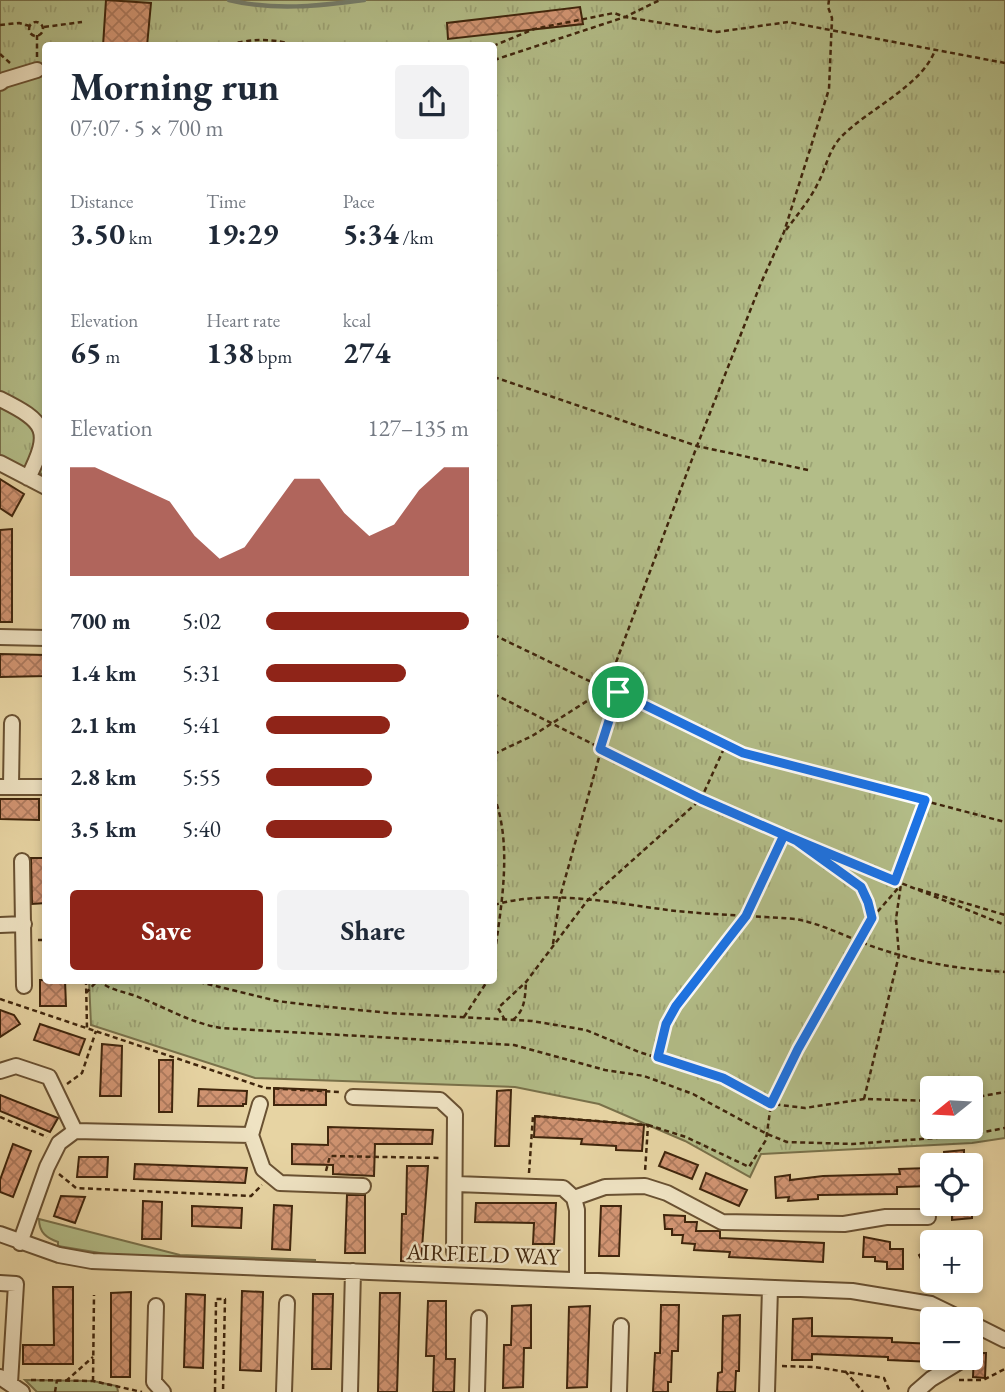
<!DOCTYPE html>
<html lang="en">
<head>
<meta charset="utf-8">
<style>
	:root { --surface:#fff; --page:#f2f2f3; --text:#1f2937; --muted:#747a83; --accent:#8f2418 }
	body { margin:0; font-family:"EB Garamond",serif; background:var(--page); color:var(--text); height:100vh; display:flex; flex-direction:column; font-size:26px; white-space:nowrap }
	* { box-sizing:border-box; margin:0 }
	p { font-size:23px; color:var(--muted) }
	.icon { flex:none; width:38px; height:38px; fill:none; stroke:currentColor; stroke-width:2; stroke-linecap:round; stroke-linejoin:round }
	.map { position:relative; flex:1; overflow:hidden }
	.details { position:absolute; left:42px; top:42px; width:455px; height:942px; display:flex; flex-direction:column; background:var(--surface); border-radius:7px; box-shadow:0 4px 10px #0003 }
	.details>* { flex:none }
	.needle { width:46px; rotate:252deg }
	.tools { position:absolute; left:920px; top:1076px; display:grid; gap:14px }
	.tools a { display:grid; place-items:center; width:63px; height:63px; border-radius:7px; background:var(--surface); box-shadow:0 4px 10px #0003; font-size:35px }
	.pin { position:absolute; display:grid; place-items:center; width:60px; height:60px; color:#fff; margin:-30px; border:4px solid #fff; border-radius:50%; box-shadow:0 2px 7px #0007 }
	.round { display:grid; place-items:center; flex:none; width:74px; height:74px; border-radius:7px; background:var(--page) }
	.overview { display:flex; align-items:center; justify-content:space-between; height:119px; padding:0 28px }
	h1 { font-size:38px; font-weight:700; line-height:52px }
	.stats { display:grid; grid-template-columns:repeat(3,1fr); gap:10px; height:119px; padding:7px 28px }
	.stats div { display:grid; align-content:center }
	.stats b { font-size:30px; font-weight:700 }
	.stats small { font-size:19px; font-weight:400 }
	.stats p { font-size:19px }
	.chart { height:196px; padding:14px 28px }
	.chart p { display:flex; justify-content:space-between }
	.chart svg { width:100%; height:126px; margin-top:7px; fill:var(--accent); opacity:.7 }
	.button { display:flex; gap:14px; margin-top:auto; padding:14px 28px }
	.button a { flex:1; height:80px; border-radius:7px; background:var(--accent); color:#fff; font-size:28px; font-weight:700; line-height:80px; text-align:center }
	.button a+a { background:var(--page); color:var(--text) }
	ul { padding:0 28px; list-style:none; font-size:23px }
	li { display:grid; grid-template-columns:112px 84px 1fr; align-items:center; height:52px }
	li i { height:18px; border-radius:9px; background:var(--accent) }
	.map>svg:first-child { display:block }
	.grass { fill:#b3bd88; stroke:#79714a; stroke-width:2 }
	.park { fill:url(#park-tufts); stroke:#79714a; stroke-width:2; fill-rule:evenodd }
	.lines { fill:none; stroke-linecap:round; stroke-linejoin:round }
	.stream { stroke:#747d6b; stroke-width:4.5 }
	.building { fill:url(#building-cross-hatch); stroke:#3f250c; stroke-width:2 }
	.minor-casing { stroke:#695132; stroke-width:18 }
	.path { stroke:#3f250c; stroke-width:2.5; stroke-dasharray:5 3.5; stroke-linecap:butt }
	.minor { stroke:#efe3c3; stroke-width:14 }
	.route-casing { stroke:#fff; stroke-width:14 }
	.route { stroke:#1a73e8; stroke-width:9 }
	.labels { text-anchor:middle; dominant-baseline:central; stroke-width:5; stroke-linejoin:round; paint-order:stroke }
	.street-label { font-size:23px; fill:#3f250c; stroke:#efe3c3 }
</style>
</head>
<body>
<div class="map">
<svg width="1005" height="1392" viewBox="0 0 1005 1392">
	<defs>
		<pattern id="park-tufts" width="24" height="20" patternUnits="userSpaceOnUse" patternTransform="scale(1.75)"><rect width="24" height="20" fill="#b3bd88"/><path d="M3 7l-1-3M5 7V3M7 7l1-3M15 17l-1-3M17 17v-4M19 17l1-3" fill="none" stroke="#9ba274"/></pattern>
		<pattern id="building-cross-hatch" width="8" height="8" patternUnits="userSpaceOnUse" patternTransform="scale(1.75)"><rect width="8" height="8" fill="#d29573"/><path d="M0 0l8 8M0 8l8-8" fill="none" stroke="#ac795d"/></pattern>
	</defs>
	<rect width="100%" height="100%" fill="#e7d4a3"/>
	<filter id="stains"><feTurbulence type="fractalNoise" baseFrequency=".00286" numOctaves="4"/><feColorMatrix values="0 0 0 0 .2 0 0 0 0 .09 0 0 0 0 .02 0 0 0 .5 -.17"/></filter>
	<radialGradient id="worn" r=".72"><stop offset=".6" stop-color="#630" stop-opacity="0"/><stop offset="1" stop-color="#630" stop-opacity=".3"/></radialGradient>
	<path class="grass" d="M39 1219 180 1255 316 1260 112 1255 58 1246V1242C47 1238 39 1233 39 1219Z
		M25 1380 93 1381 117 1386 118 1392H37Z"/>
	<path class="park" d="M0 0H1005V1138L972 1143 761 1154 750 1177 685 1141 599 1104 515 1087 255 1078 91 1025 89 980H494V46H46L45 475 18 466 0 455ZM933 1088H971V1127H933Z"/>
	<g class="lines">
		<path class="stream" d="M229 0C273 11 320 6 364 0"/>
	</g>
	<path class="building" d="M106 0 151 3 147 46H103Z
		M580 7 583 24 448 39 447 23Z
		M0 479 24 494 12 516 0 508Z
		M12 529V622H0V530Z
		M0 654 46 655V676L0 677Z
		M0 799H39V820L0 819Z
		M31 858H46V903L32 904Z
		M40 980H65L66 1006H40Z
		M0 1010 14 1015 20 1024 0 1037Z
		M40 1024 85 1039 79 1055 34 1040Z
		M102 1044 122 1046 121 1096H100Z
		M159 1060H173L172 1112H159Z
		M274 1088 326 1090V1105H274Z
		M199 1089 247 1091 246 1104H243V1106H198Z
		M511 1090 509 1146H495L497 1091Z
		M0 1095 58 1118 50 1132 0 1111Z
		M535 1116 644 1125 642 1151 616 1150V1146L581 1144 582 1139 534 1137Z
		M328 1127 433 1130 432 1144H375L374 1176 333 1174V1165L292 1164V1144L328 1145Z
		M13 1144 31 1151 13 1197 0 1192V1180Z
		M964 1150V1166H945L944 1152Z
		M665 1152 698 1165 692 1179 659 1166Z
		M79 1157H108L107 1177H77Z
		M135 1164 247 1168 245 1183 134 1179Z
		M407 1166H428L421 1262 401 1261 402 1214H406Z
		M929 1168 930 1186 897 1187V1194L818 1195V1199L788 1201 789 1197 776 1198 775 1177 790 1175V1180L823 1176 900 1174 899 1169Z
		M706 1173 747 1190 739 1206 700 1189Z
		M347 1195H365V1253H345Z
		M61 1196 85 1197 75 1223 54 1216Z
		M143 1201 162 1202 161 1239H142Z
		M476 1203H556L554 1244H533L534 1223 475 1222Z
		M952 1204H972V1218L952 1220Z
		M274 1205 292 1206 290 1250 272 1249Z
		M192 1206 242 1208 241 1228 192 1226Z
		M601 1206H621L619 1256H599Z
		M664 1215 685 1216V1222H697L696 1231H720V1238L824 1243 823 1262 729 1257 730 1252 694 1250 695 1244 682 1243 683 1235H672V1229H665Z
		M864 1237 890 1242V1249H903V1269H887V1262L875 1261V1257H863Z
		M933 1246V1282L919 1255Z
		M53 1287H73V1364H23V1345H54Z
		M242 1291 263 1292 261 1371 240 1370Z
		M131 1292 130 1377H111V1293Z
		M380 1293H400L397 1392H378Z
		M186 1294 205 1295 203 1368 184 1367Z
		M313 1294H333L331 1369H312Z
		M428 1301H446V1359H455L454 1392H433L434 1356H426Z
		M531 1305V1348H524L523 1387 503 1388 504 1345H511L512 1306Z
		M661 1305H679L678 1351H672L671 1382H668V1392H653L655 1353H660Z
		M590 1306 587 1387 567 1388 569 1307Z
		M740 1315 739 1371H736L735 1392H717L718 1373 722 1372 723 1316Z
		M812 1318V1336L892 1338V1342L933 1344V1362L888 1360V1357L812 1354V1360H792L793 1319Z
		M974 1353H986L985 1378 973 1377Z"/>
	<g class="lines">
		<defs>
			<path id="minor" d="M0 83 4 80 37 70
				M0 399C46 422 52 430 28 478
				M0 463 46 487
				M0 637 46 638
				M11 786 12 723
				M0 787H46
				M22 861 24 986
				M0 925 24 924
				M0 1071 16 1066 49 1077 75 1131
				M353 1097 440 1100 455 1114 454 1252
				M260 1104 251 1135 263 1169 280 1183 363 1186
				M456 1184 563 1188 574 1198
				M0 1234 59 1255 92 1261 852 1291 931 1304 964 1320
				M20 1243 47 1167 59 1143 75 1131 251 1135
				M577 1280V1210L574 1198 605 1187 645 1186 667 1193 722 1222 844 1224 886 1217H928
				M0 1283 16 1284 10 1383
				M156 1306 154 1382 163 1392
				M971 1323 1005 1340
				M0 1377 22 1392
				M284 1392 287 1303
				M350 1392 353 1271
				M477 1392 479 1318
				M619 1392 621 1326
				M767 1392 770 1288
				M916 1392 931 1379 964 1359"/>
		</defs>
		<use href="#minor" class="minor-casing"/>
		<path class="path" d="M29 29a7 7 0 1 1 14 0a7 7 0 1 1-14 0Z
			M0 25 19 23 30 26
			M44 27 82 22
			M37 35V57
			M221 46C252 39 268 37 298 46
			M493 46 534 29 614 13 625 17 717 32 788 22 1005 63
			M0 54 10 63
			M494 60 625 17 660 0
			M786 230C797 215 809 201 817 185 826 169 828 151 841 137 867 110 923 85 935 50
			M494 377 697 446 808 470
			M494 635 606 689 697 446 761 283 784 232 829 89 832 18 828 7 829 0
			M494 694 701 799 797 841 1005 925
			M494 754 532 736 606 689 743 753 1005 822
			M494 796C513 846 501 906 494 959
			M895 881 925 800
			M918 889 1005 915
			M494 905C552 888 617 904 676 911 716 915 756 916 795 919 824 924 850 939 877 948 922 963 958 969 1005 972
			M872 918 900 886
			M38 940H46
			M553 944 560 897 617 693
			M86 980 87 1028
			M98 980C108 989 120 991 133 995 163 1006 190 1023 221 1028L514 1045 605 1070 644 1076 693 1094 767 1134 787 1142 852 1144 962 1136 1005 1128
			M191 980 277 1001 309 1005 389 1013 532 1021 586 1030 639 1052 723 1078 771 1104 805 1108 864 1099 933 1101
			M209 983 228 980
			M86 993 98 980
			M0 999 265 1088 339 1092
			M464 1017 488 980
			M505 1020 498 1008 526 982 587 901 701 799 726 744
			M513 1020C525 1010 525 998 526 982
			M658 1057 666 1024 676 1006 746 916 784 835
			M67 1084 82 1073 96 1031
			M971 1098 1005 1092
			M864 1099 899 955 896 919 901 884
			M0 1117 47 1137
			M648 1125 686 1137 749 1167 766 1140 771 1104 798 1050 872 918 868 902 861 887 801 844
			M326 1171 330 1156 441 1158
			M529 1173 533 1116 648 1125 645 1172
			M59 1174 76 1188 251 1196 262 1185
			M782 1366 815 1367 884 1378 890 1392
			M845 1371 863 1392
			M31 1380 93 1381 142 1392
			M959 1380H983L1005 1369
			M66 1381 93 1357
			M93 1381 94 1295
			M55 1392 57 1380
			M215 1392 216 1299H225L223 1392"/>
		<use href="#minor" class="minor"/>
	</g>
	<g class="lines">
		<defs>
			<path id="route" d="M618 692 600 749 701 799 784 835 797 841 861 887 868 902 872 918 798 1049 771 1104 723 1078 658 1057 666 1024 676 1006 746 916 784 835 895 881 925 800 743 753 618 692"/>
		</defs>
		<use href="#route" class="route-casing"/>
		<use href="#route" class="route"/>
	</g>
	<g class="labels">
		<g class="street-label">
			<text transform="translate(483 1254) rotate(2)">AIRFIELD WAY</text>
		</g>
	</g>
	<rect width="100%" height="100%" filter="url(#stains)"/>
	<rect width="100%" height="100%" fill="url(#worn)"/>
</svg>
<div class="tools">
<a><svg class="needle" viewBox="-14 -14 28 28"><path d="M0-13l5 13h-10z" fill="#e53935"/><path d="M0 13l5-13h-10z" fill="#747a83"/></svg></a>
<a><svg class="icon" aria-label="locate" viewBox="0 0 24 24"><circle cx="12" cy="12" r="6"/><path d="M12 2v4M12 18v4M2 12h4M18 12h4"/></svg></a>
<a>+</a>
<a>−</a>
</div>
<div class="pin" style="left:618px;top:692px;background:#1e9e55"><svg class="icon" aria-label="arrive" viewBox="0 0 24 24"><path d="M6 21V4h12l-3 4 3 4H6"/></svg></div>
<section class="details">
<div class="overview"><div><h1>Morning run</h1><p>07:07 · 5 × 700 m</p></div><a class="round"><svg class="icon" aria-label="share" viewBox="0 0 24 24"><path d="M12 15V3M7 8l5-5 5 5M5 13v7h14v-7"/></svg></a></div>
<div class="stats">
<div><p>Distance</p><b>3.50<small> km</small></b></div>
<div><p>Time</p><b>19:29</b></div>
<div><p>Pace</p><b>5:34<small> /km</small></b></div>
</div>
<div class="stats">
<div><p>Elevation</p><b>65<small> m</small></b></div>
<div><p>Heart rate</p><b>138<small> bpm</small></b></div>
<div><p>kcal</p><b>274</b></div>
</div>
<div class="chart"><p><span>Elevation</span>127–135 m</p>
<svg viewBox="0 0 160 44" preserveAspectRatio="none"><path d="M0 44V6L10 6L20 10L30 14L40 18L50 30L60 38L70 34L80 22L90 10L100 10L110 22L120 30L130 26L140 14L150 6L160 6V44z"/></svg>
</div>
<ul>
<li><b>700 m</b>5:02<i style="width:100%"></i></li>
<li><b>1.4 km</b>5:31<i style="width:69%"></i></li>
<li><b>2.1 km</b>5:41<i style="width:61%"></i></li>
<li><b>2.8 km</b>5:55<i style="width:52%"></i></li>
<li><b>3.5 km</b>5:40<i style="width:62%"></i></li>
</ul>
<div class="button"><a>Save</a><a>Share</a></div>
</section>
</div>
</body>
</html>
